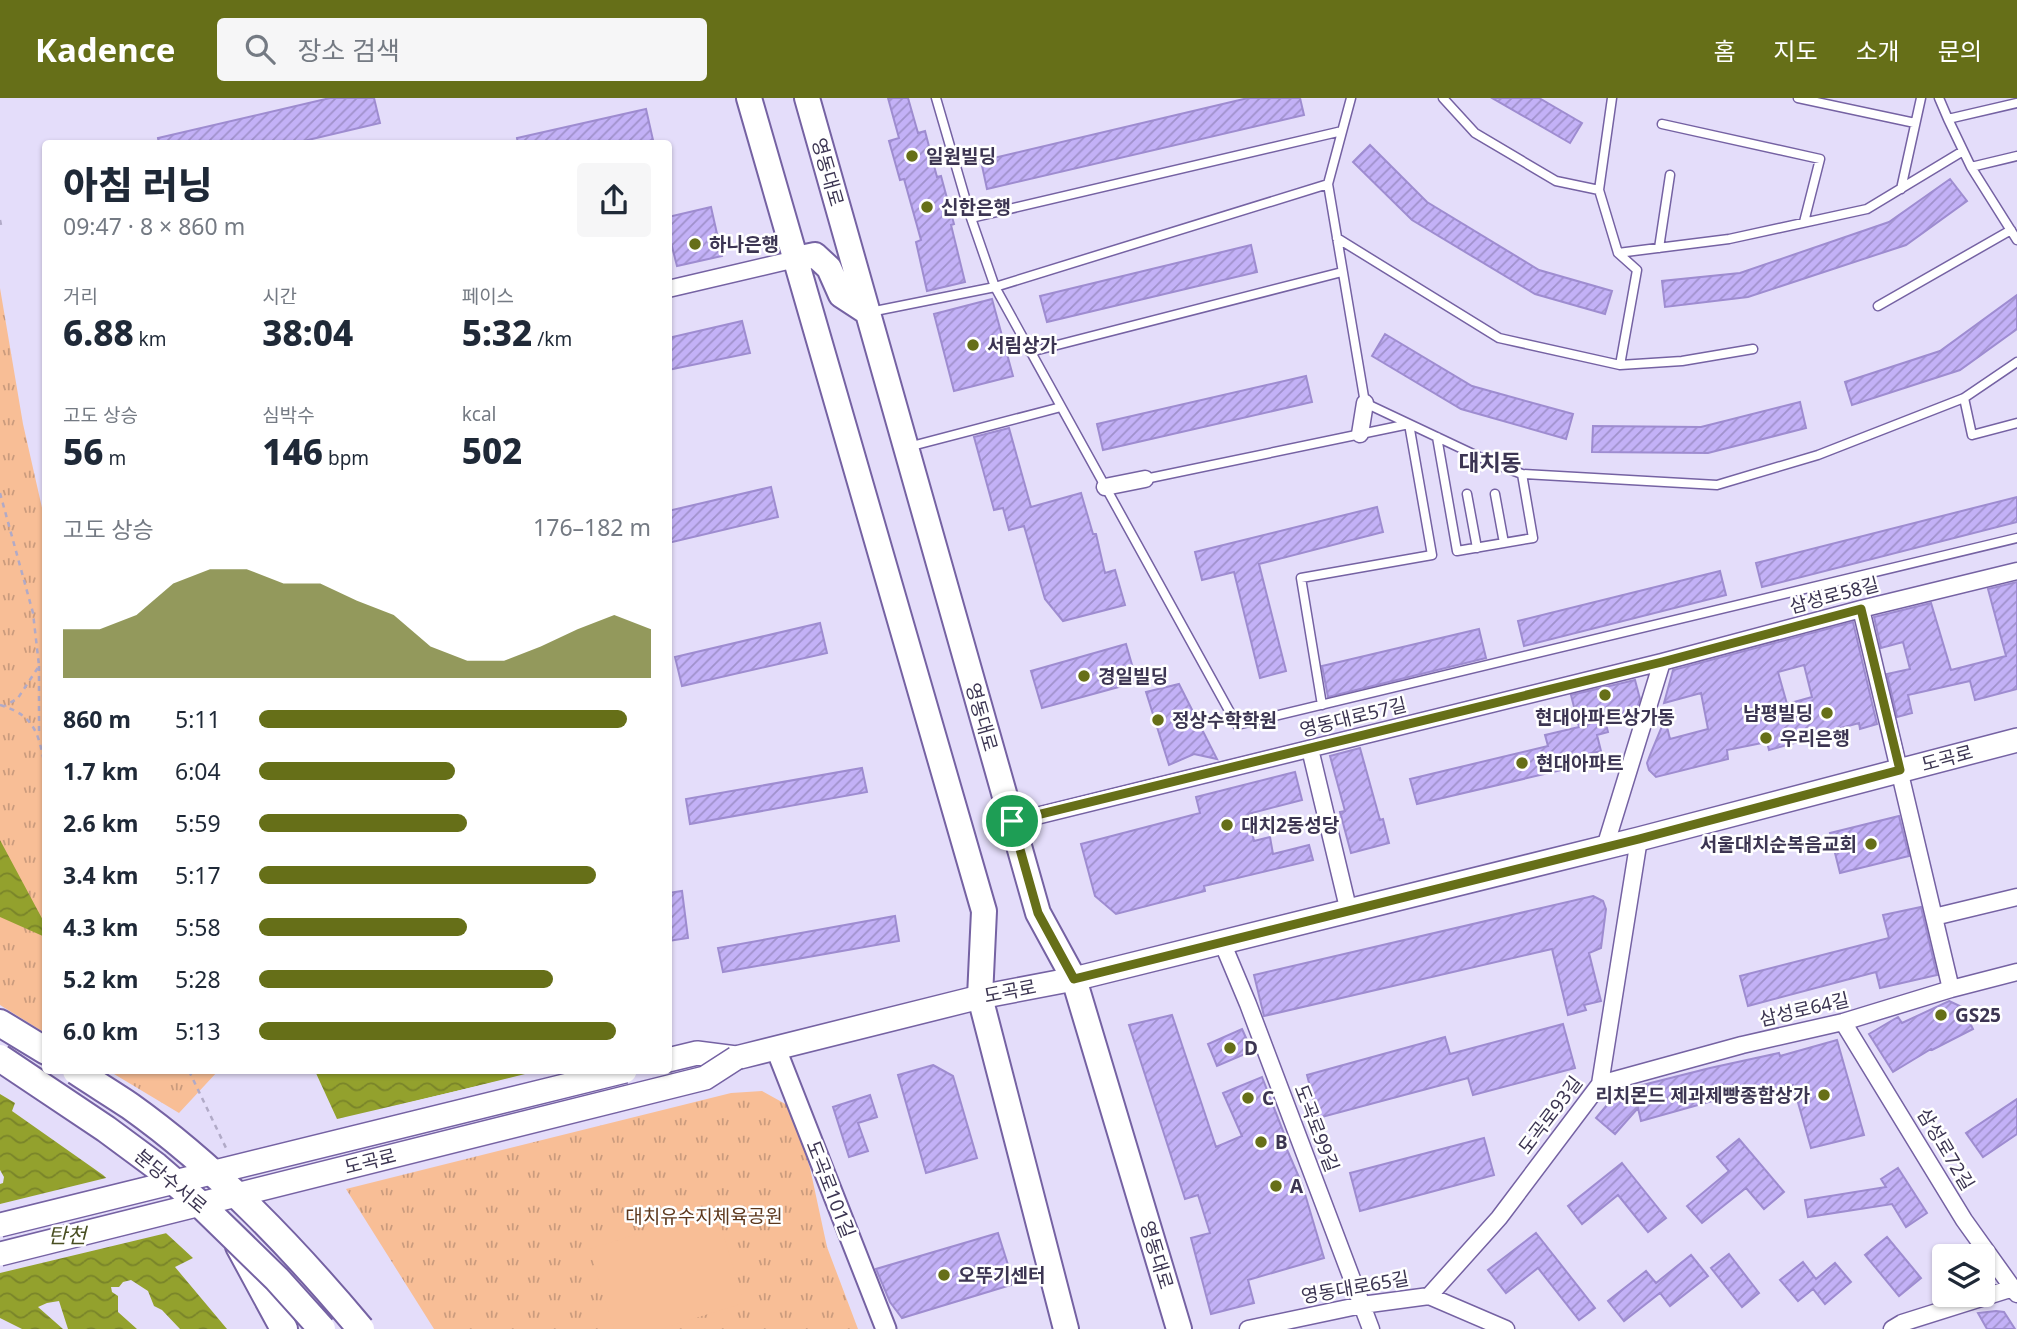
<!DOCTYPE html>
<html lang="ko">
<head>
<meta charset="utf-8">
<style>
	:root { --surface:#fff; --page:#f6f6f7; --text:#1f2937; --muted:#747a83; --accent:#666f18 }
	body { margin:0; font-family:"Noto Sans","Noto Sans KR",sans-serif; background:var(--page); color:var(--text); height:100vh; display:flex; flex-direction:column; font-size:26px; white-space:nowrap }
	* { box-sizing:border-box; margin:0 }
	p { font-size:23px; color:var(--muted) }
	.icon { flex:none; width:38px; height:38px; fill:none; stroke:currentColor; stroke-width:2; stroke-linecap:round; stroke-linejoin:round }
	.map { position:relative; flex:1; overflow:hidden }
	.side { position:absolute; left:42px; top:42px; width:630px; height:934px; display:flex; flex-direction:column; background:var(--surface); border-radius:7px; box-shadow:0 2px 5px #0004 }
	.side>* { flex:none }
	.buttons { position:absolute; left:1932px; top:1146px; display:grid; gap:14px }
	.buttons a { display:grid; place-items:center; width:63px; height:63px; border-radius:7px; background:var(--surface); box-shadow:0 2px 5px #0004; font-size:35px }
	.pin { position:absolute; display:grid; place-items:center; width:60px; height:60px; color:#fff; margin:-30px; border:4px solid #fff; border-radius:50%; box-shadow:0 2px 7px #0007 }
	.round { display:grid; place-items:center; flex:none; width:74px; height:74px; border-radius:7px; background:var(--page) }
	.head { display:flex; align-items:center; justify-content:space-between; height:119px; padding:0 21px }
	h1 { font-size:38px; font-weight:800; line-height:52px }
	.figures { display:grid; grid-template-columns:repeat(3,1fr); gap:10px; height:119px; padding:7px 21px }
	.figures div { display:grid; align-content:center }
	.figures b { font-size:35px; font-weight:800 }
	.figures small { font-size:19px; font-weight:400 }
	.figures p { font-size:19px }
	.chart { height:196px; padding:14px 21px }
	.chart p { display:flex; justify-content:space-between }
	.chart svg { width:100%; height:126px; margin-top:7px; fill:var(--accent); opacity:.7 }
	ul { padding:0 21px; list-style:none; font-size:23px }
	li { display:grid; grid-template-columns:112px 84px 1fr; align-items:center; height:52px }
	li i { height:18px; border-radius:9px; background:var(--accent) }
	header { display:flex; align-items:center; gap:42px; box-sizing:border-box; height:98px; padding:0 35px; background:var(--accent); color:#fff }
	header strong { font-size:33px }
	nav { display:flex; gap:38px; margin-inline-start:auto; font-size:24px }
	.search { width:490px; height:63px; background:var(--page); display:flex; align-items:center; gap:18px; box-sizing:border-box; padding:0 24px; border-radius:7px; color:var(--muted); font-size:26px }
	.map>svg:first-child { display:block }
	.park { fill:url(#park-tufts) }
	.garden { fill:#f8be96 }
	.water { fill:url(#water-waves) }
	.pier { fill:#e4ddfa }
	.building { fill:url(#building-hatch); stroke:#9e8cd0; stroke-width:2; fill-rule:evenodd }
	.lines { fill:none; stroke-linecap:round; stroke-linejoin:round }
	.service-casing { stroke:#7562a3; stroke-width:11 }
	.minor-casing { stroke:#7562a3; stroke-width:19 }
	.tertiary-casing { stroke:#7562a3; stroke-width:23 }
	.secondary-casing { stroke:#7562a3; stroke-width:26 }
	.primary-casing { stroke:#7562a3; stroke-width:28 }
	.trunk-casing { stroke:#7562a3; stroke-width:30 }
	.path { stroke:#b1aac7; stroke-width:2.5; stroke-dasharray:5 5; stroke-linecap:butt }
	.service { stroke:#fff; stroke-width:8 }
	.minor { stroke:#fff; stroke-width:16 }
	.tertiary { stroke:#fff; stroke-width:19 }
	.secondary { stroke:#fff; stroke-width:23 }
	.primary { stroke:#fff; stroke-width:24 }
	.trunk { stroke:#fff; stroke-width:26 }
	.secondary-bridge-casing { stroke:#7562a3; stroke-width:26; stroke-linecap:butt }
	.trunk-bridge-casing { stroke:#7562a3; stroke-width:30; stroke-linecap:butt }
	.secondary-bridge { stroke:#fff; stroke-width:23 }
	.trunk-bridge { stroke:#fff; stroke-width:26 }
	.route-casing { stroke:#fff; stroke-width:14 }
	.route { stroke:#666f18; stroke-width:9 }
	.poi-dot { fill:#666f18; stroke:#fff; stroke-width:2.5 }
	.labels { text-anchor:middle; dominant-baseline:central; stroke-width:5; stroke-linejoin:round; paint-order:stroke }
	.poi-label { font-size:19px; font-weight:bold; fill:#3c3552; stroke:#fff; text-anchor:start }
	.street-label { font-size:19px; fill:#3c3552; stroke:#fff }
	.park-label { font-size:19px; fill:#5c371b; stroke:#fff }
	.water-label { font-size:21px; font-style:italic; fill:#484e21; stroke:#fff }
	.quarter-label { font-size:23px; font-weight:bold; fill:#3c3552; stroke:#fff }
</style>
</head>
<body>
<header>
<strong>Kadence</strong>
<div class="search"><svg class="icon" aria-label="search" viewBox="0 0 24 24"><circle cx="10" cy="10" r="6"/><path d="M15 15l6 6"/></svg>장소 검색</div>
<nav><a>홈</a><a>지도</a><a>소개</a><a>문의</a></nav>
</header>
<div class="map">
<svg width="2017" height="1231" viewBox="0 0 2017 1231">
	<defs>
		<pattern id="park-tufts" width="24" height="20" patternUnits="userSpaceOnUse" patternTransform="scale(1.75)"><rect width="24" height="20" fill="#f8be96"/><path d="M3 7l-1-3M5 7V3M7 7l1-3M15 17l-1-3M17 17v-4M19 17l1-3" fill="none" stroke="#ca9b7d"/></pattern>
		<pattern id="water-waves" width="16" height="10" patternUnits="userSpaceOnUse" patternTransform="scale(1.75)"><rect width="16" height="10" fill="#93a12d"/><path d="M0 5q4-4 8 0t8 0" fill="none" stroke="#798429"/></pattern>
		<pattern id="building-hatch" width="6" height="6" patternUnits="userSpaceOnUse" patternTransform="scale(1.75)"><rect width="6" height="6" fill="#c3b1f7"/><path d="M-1 1l2-2M0 6l6-6M5 7l2-2" fill="none" stroke="#a091cb"/></pattern>
	</defs>
	<rect width="100%" height="100%" fill="#e4ddfa"/>
	<path class="park" d="M0 190 23 326 45 423V935L0 907Z
		M109 973H218L179 1015Z
		M762 993 789 1008 810 1070 827 1149 858 1231H434L346 1091 731 995Z"/>
	<path class="garden" d="M716 1112 744 1205 660 1231H614L589 1151Z"/>
	<path class="water" d="M0 742 45 826V839L0 819Z
		M315 973H542L337 1021Z
		M0 996 15 1005 12 1013 103 1077 193 1160 175 1169 227 1231H180L162 1212 154 1208 148 1193 131 1182 123 1184 119 1189H111L112 1194 118 1198V1214L137 1231H68L59 1203 47 1205 38 1209 63 1231H22L0 1220V1086L3 1085 4 1079 0 1072Z"/>
	<path class="pier" d="M537 973H546L543 976 338 1025 334 1023Z
		M110 1079 171 1134 0 1175V1106Z"/>
	<path class="building" d="M330 0H374L380 25 291 46H159L158 40Z
		M888 0H908L918 35 925 33 937 79 941 78 954 126 951 127 965 184 927 193 916 144 921 142 904 81 900 82 889 43 899 40Z
		M1248 0H1300L1304 17 987 91 981 63Z
		M1492 0H1539L1582 25 1570 45Z
		M646 11 653 42 637 46H518L517 40Z
		M1370 47 1427 104 1539 172 1612 193 1605 216 1535 196 1412 122 1353 64Z
		M1950 81 1967 103 1906 147 1748 199 1665 209 1662 183 1740 175 1889 124Z
		M711 109 722 158 677 168 668 133V119Z
		M1251 147 1257 174 1047 224 1040 198Z
		M2017 197V231L1960 272 1852 307 1845 284 1940 253Z
		M992 201 1013 278 954 293 934 216Z
		M742 223 750 255 668 272V240Z
		M1385 236 1472 288 1573 316 1566 341 1461 311 1372 258Z
		M1306 278 1312 304 1103 352 1097 326Z
		M1800 304 1806 330 1708 355 1592 354 1593 328 1701 329Z
		M1009 330 1031 409 1081 395 1093 436H1096L1105 475 1115 472 1125 507 1063 523 1045 501 1024 428 1009 432 1003 410 994 412 974 339Z
		M771 389 778 419 668 445V413Z
		M2017 399V424L1762 489 1756 465Z
		M1377 409 1383 434 1259 466 1286 573 1260 580 1234 474 1202 482 1195 454Z
		M1720 473 1726 497 1524 548 1518 523Z
		M2017 484V591L1975 602 1970 583 1908 597 1912 615 1897 619 1887 576 1910 571 1903 544 1881 550 1874 519 1931 505 1951 572 2006 558 1988 491Z
		M1853 524 1877 626 1860 631 1859 625 1797 642 1798 644 1769 652 1767 644 1727 652 1728 661 1656 679 1649 672 1647 665 1650 657 1665 621 1670 641 1708 631 1701 595 1664 605 1673 572ZM1804 567 1812 599 1787 606 1778 574Z
		M820 525 827 555 682 588 675 559Z
		M1479 531 1486 560 1328 599 1322 568Z
		M1126 546 1137 584 1042 610 1031 573Z
		M1635 582 1640 601 1636 613 1605 622 1608 634 1597 637 1601 653 1567 661 1570 670 1417 706 1410 681 1548 648 1545 637 1579 629 1571 597Z
		M1179 586 1217 661 1194 656 1169 667 1146 594Z
		M1360 650 1380 722 1383 721 1389 745 1351 755 1340 714 1345 713 1330 658Z
		M862 670 867 694 690 726 686 701Z
		M1295 674 1302 702 1248 716 1254 743 1270 739 1273 756 1309 747 1313 762 1204 788 1205 793 1116 816 1095 798 1081 746 1200 715 1196 699Z
		M1899 718 1909 758 1840 775 1830 735Z
		M682 793 688 840 668 843V795Z
		M1593 798 1603 803 1606 811 1601 850 1589 855 1601 903 1584 907 1586 912 1568 917 1552 851 1264 918 1254 877Z
		M1921 809 1937 877 1880 890 1876 874 1748 908 1740 878 1889 840 1883 817Z
		M895 818 899 843 723 874 718 850Z
		M1949 903 1962 909 1973 931 1932 952 1931 951 1893 974 1869 936 1898 919 1902 925Z
		M1172 917 1216 1049 1242 1038 1223 995 1262 979 1288 1046 1285 1047 1302 1086 1324 1160 1248 1182 1254 1205 1211 1216 1191 1140 1210 1135 1198 1097 1185 1101 1129 927Z
		M1563 926 1575 970 1473 997 1468 980 1318 1020 1307 977 1445 939 1450 956Z
		M1242 931 1252 953 1217 968 1208 946Z
		M1837 942 1864 1037 1811 1050 1793 987 1759 996 1758 992 1723 1000 1641 1023 1638 1010 1615 1036 1596 1020 1619 993 1710 970 1779 955 1780 958Z
		M933 967 953 978 977 1060 926 1075 898 977Z
		M870 997 877 1019 858 1025 868 1053 849 1059 833 1009Z
		M2017 1001V1036L1983 1059 1966 1035Z
		M1484 1040 1494 1077 1360 1113 1350 1075Z
		M1739 1041 1784 1094 1764 1111 1746 1090 1702 1125 1687 1108 1729 1073 1717 1059Z
		M1622 1065 1666 1120 1648 1134 1618 1097 1582 1126 1568 1108Z
		M1898 1070 1927 1115 1906 1129 1892 1106 1808 1119 1805 1102 1886 1089 1881 1081Z
		M998 1135 1014 1186 902 1220 890 1204 876 1171Z
		M1536 1135 1595 1210 1579 1222 1538 1170 1506 1195 1488 1172Z
		M1887 1139 1921 1180 1899 1198 1865 1157Z
		M1729 1156 1759 1195 1742 1209 1711 1170Z
		M1691 1157 1708 1178 1670 1208 1660 1195 1624 1223 1608 1203 1646 1173 1656 1185Z
		M1803 1164 1816 1181 1835 1165 1851 1184 1825 1206 1813 1191 1798 1203 1780 1182Z
		M1996 1213 2004 1214 2015 1231H1987L1978 1215Z"/>
	<g class="lines">
		<defs>
			<path id="service" d="M936 0 971 120 995 189 1237 627 2017 440
				M1443 0 1475 35 1556 83 1599 92
				M1612 0 1599 92 1618 155
				M1798 0 1915 25
				M1939 0 1948 21 2017 5
				M1948 21 1971 69 2017 142
				M1662 26 1820 61 1804 124
				M1971 69 2017 58
				M1328 86 1351 0
				M1901 91 1921 0
				M971 120 1342 33
				M1337 140 1499 240 1620 267 1682 263 1753 251
				M1659 150 1670 77
				M1878 208 2011 132
				M870 214 995 189 1328 86 1365 305 1490 364 1522 376 1717 387 1818 357 1964 300 2017 264
				M1030 254 1342 174
				M1620 267 1637 172 1618 155 1729 141 1867 111 1963 53
				M1964 300 1972 337 2017 325
				M1437 339 1457 453 1533 440 1522 376
				M908 349 1061 309
				M1145 381 1409 326 1432 457 1301 480 1322 607
				M1467 396 1477 450
				M1495 396 1504 445"/>
			<path id="minor" d="M668 191 796 161
				M1360 336 1365 305
				M1105 389 1145 381
				M1861 511 1951 891
				M1310 651 1349 814
				M1012 724 1662 564 1861 511 2017 473
				M1605 749 1662 564
				M1934 819 2017 799
				M1222 844 1248 906 1371 1231
				M1843 924 1964 1122 2017 1196
				M1600 986 1742 947 1843 924 1951 891 2017 874
				M1429 1198 1499 1120 1600 986 1639 741
				M1248 1231 1362 1207 1429 1198 1506 1231
				M1892 1231 1902 1225 2013 1190"/>
			<path id="tertiary" d="M776 951 886 1231"/>
			<path id="secondary" d="M668 962 697 955 736 960 980 899 1074 881 1639 741 2017 642"/>
			<path id="primary" d="M749 0 984 813 980 899 1066 1231
				M807 0 1038 815 1074 881 1179 1231
				M796 161 815 157 829 170 841 197 867 214"/>
			<path id="trunk" d="M0 925 46 953
				M239 1148 284 1231"/>
		</defs>
		<use href="#service" class="service-casing"/>
		<use href="#minor" class="minor-casing"/>
		<use href="#tertiary" class="tertiary-casing"/>
		<use href="#secondary" class="secondary-casing"/>
		<use href="#primary" class="primary-casing"/>
		<use href="#trunk" class="trunk-casing"/>
		<path class="path" d="M0 122 1 127
			M0 395 33 515 39 568 18 600 5 608
			M39 568V635
			M0 607C38 618 39 640 46 674
			M189 973 227 1052"/>
		<use href="#service" class="service"/>
		<use href="#minor" class="minor"/>
		<use href="#tertiary" class="tertiary"/>
		<use href="#secondary" class="secondary"/>
		<use href="#primary" class="primary"/>
		<use href="#trunk" class="trunk"/>
		<defs>
			<path id="secondary-bridge" d="M0 1127 625 973
				M0 1156 705 980 736 960"/>
			<path id="trunk-bridge" d="M0 960 106 1031 156 1068 200 1106 277 1181 322 1231
				M76 973C94 985 112 996 130 1008 217 1070 293 1150 361 1231"/>
		</defs>
		<use href="#secondary-bridge" class="secondary-bridge-casing"/>
		<use href="#trunk-bridge" class="trunk-bridge-casing"/>
		<use href="#secondary-bridge" class="secondary-bridge"/>
		<use href="#trunk-bridge" class="trunk-bridge"/>
	</g>
	<g class="lines">
		<defs>
			<path id="route" d="M1861 511 1900 672 1639 741 1074 881 1038 815 1012 723 1662 564Z"/>
		</defs>
		<use href="#route" class="route-casing"/>
		<use href="#route" class="route"/>
	</g>
	<g class="poi-dot">
		<circle cx="912" cy="58" r="7"/>
		<circle cx="927" cy="109" r="7"/>
		<circle cx="695" cy="146" r="7"/>
		<circle cx="973" cy="247" r="7"/>
		<circle cx="1084" cy="578" r="7"/>
		<circle cx="1605" cy="597" r="7"/>
		<circle cx="1827" cy="615" r="7"/>
		<circle cx="1158" cy="622" r="7"/>
		<circle cx="1766" cy="640" r="7"/>
		<circle cx="1522" cy="665" r="7"/>
		<circle cx="1227" cy="727" r="7"/>
		<circle cx="1871" cy="746" r="7"/>
		<circle cx="1941" cy="917" r="7"/>
		<circle cx="1230" cy="950" r="7"/>
		<circle cx="1824" cy="997" r="7"/>
		<circle cx="1248" cy="1000" r="7"/>
		<circle cx="1261" cy="1044" r="7"/>
		<circle cx="1276" cy="1088" r="7"/>
		<circle cx="944" cy="1177" r="7"/>
	</g>
	<g class="labels">
		<g class="poi-label">
			<text x="926" y="58">일원빌딩</text>
			<text x="941" y="109">신한은행</text>
			<text x="709" y="146">하나은행</text>
			<text x="987" y="247">서림상가</text>
			<text x="1098" y="578">경일빌딩</text>
			<text x="1813" y="615" text-anchor="end">남평빌딩</text>
			<text x="1605" y="619" text-anchor="middle">현대아파트상가동</text>
			<text x="1172" y="622">정상수학학원</text>
			<text x="1780" y="640">우리은행</text>
			<text x="1536" y="665">현대아파트</text>
			<text x="1241" y="727">대치2동성당</text>
			<text x="1857" y="746" text-anchor="end">서울대치순복음교회</text>
			<text x="1955" y="917">GS25</text>
			<text x="1244" y="950">D</text>
			<text x="1810" y="997" text-anchor="end">리치몬드 제과제빵종합상가</text>
			<text x="1262" y="1000">C</text>
			<text x="1275" y="1044">B</text>
			<text x="1290" y="1088">A</text>
			<text x="958" y="1177">오뚜기센터</text>
		</g>
		<g class="street-label">
			<text transform="translate(828 74) rotate(74)">영동대로</text>
			<text transform="translate(1834 497) rotate(-15)">삼성로58길</text>
			<text transform="translate(982 619) rotate(74)">영동대로</text>
			<text transform="translate(1353 619) rotate(-14)">영동대로57길</text>
			<text transform="translate(1947 660) rotate(-15)">도곡로</text>
			<text transform="translate(1010 893) rotate(-11)">도곡로</text>
			<text transform="translate(1804 911) rotate(-13)">삼성로64길</text>
			<text transform="translate(1550 1017) rotate(-53)">도곡로93길</text>
			<text transform="translate(1317 1030) rotate(69)">도곡로99길</text>
			<text transform="translate(1946 1051) rotate(59)">삼성로72길</text>
			<text transform="translate(370 1063) rotate(-14)">도곡로</text>
			<text transform="translate(171 1083) rotate(40)">분당수서로</text>
			<text transform="translate(831 1091) rotate(69)">도곡로101길</text>
			<text transform="translate(1157 1157) rotate(73)">영동대로</text>
			<text transform="translate(1355 1189) rotate(-10)">영동대로65길</text>
		</g>
		<g class="park-label">
			<text x="704" y="1118">대치유수지체육공원</text>
		</g>
		<g class="water-label">
			<text x="67" y="1137">탄천</text>
		</g>
		<g class="quarter-label">
			<text x="1490" y="364">대치동</text>
		</g>
	</g>
</svg>
<div class="buttons">
<a><svg class="icon" aria-label="layers" viewBox="0 0 24 24"><path d="M12 4l9 5-9 5-9-5zM3 14l9 5 9-5"/></svg></a>
</div>
<div class="pin" style="left:1012px;top:723px;background:#1e9e55"><svg class="icon" aria-label="arrive" viewBox="0 0 24 24"><path d="M6 21V4h12l-3 4 3 4H6"/></svg></div>
<section class="side">
<div class="head"><div><h1>아침 러닝</h1><p>09:47 · 8 × 860 m</p></div><a class="round"><svg class="icon" aria-label="share" viewBox="0 0 24 24"><path d="M12 15V3M7 8l5-5 5 5M5 13v7h14v-7"/></svg></a></div>
<div class="figures">
<div><p>거리</p><b>6.88<small> km</small></b></div>
<div><p>시간</p><b>38:04</b></div>
<div><p>페이스</p><b>5:32<small> /km</small></b></div>
</div>
<div class="figures">
<div><p>고도 상승</p><b>56<small> m</small></b></div>
<div><p>심박수</p><b>146<small> bpm</small></b></div>
<div><p>kcal</p><b>502</b></div>
</div>
<div class="chart"><p><span>고도 상승</span>176–182 m</p>
<svg viewBox="0 0 160 44" preserveAspectRatio="none"><path d="M0 44V27L10 27L20 22L30 11L40 6L50 6L60 11L70 11L80 17L90 22L100 33L110 38L120 38L130 33L140 27L150 22L160 27V44z"/></svg>
</div>
<ul>
<li><b>860 m</b>5:11<i style="width:94%"></i></li>
<li><b>1.7 km</b>6:04<i style="width:50%"></i></li>
<li><b>2.6 km</b>5:59<i style="width:53%"></i></li>
<li><b>3.4 km</b>5:17<i style="width:86%"></i></li>
<li><b>4.3 km</b>5:58<i style="width:53%"></i></li>
<li><b>5.2 km</b>5:28<i style="width:75%"></i></li>
<li><b>6.0 km</b>5:13<i style="width:91%"></i></li>
</ul>
</section>
</div>
</body>
</html>
